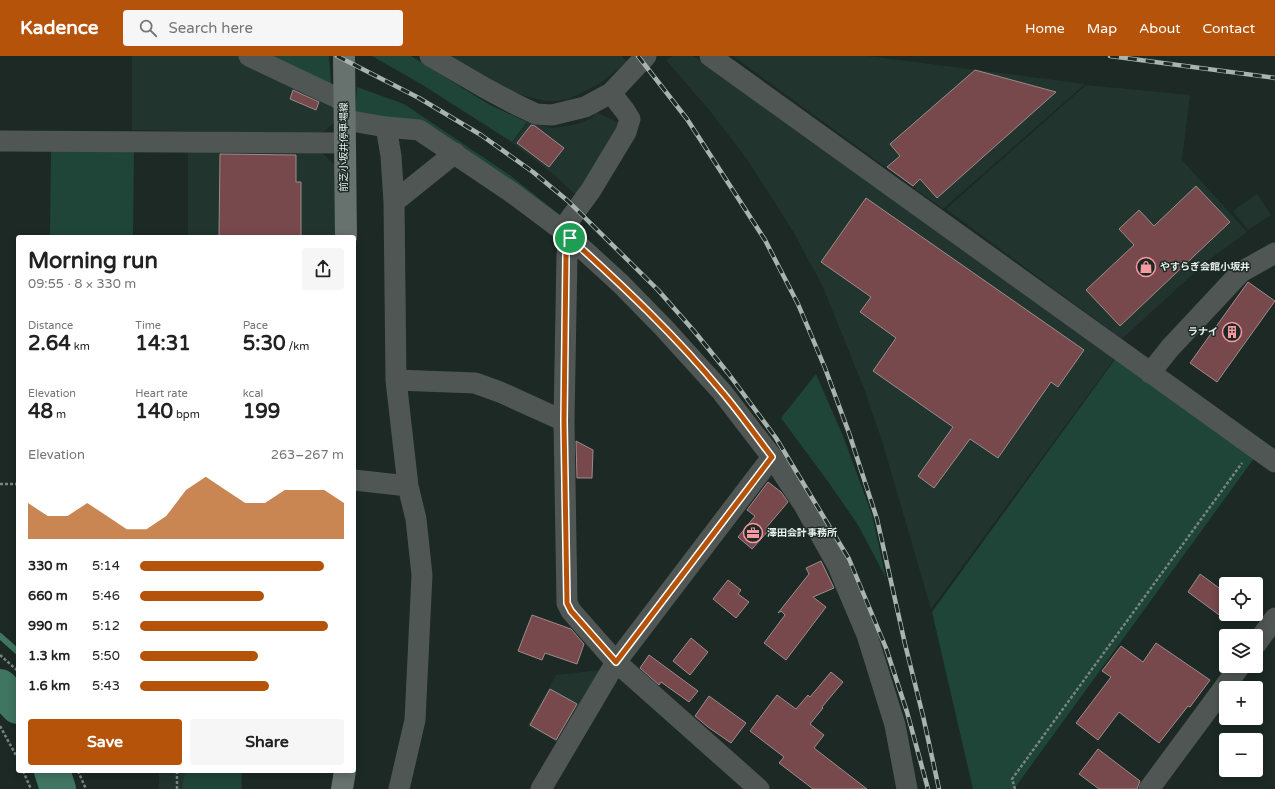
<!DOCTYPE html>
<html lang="en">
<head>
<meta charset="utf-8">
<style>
	:root { --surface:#fff; --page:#f6f6f6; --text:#222; --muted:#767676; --accent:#b45309 }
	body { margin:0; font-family:"Varela Round","Noto Sans JP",sans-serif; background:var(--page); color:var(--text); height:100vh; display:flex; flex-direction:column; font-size:15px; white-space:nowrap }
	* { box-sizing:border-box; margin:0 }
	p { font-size:13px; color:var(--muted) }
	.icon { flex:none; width:22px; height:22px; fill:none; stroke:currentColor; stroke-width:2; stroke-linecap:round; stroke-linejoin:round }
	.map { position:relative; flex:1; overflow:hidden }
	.drawer { position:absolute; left:16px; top:179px; width:340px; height:538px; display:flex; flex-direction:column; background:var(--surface); border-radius:4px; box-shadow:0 2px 10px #0003 }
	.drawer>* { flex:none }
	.fabs { position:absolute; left:1219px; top:521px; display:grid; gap:8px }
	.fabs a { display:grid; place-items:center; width:44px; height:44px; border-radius:4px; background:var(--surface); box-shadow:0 2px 10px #0003; font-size:20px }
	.pin { position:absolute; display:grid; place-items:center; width:34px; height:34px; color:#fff; margin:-17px; border:2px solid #fff; border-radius:50%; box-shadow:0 1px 4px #0007 }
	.round { display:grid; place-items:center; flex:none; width:42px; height:42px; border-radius:4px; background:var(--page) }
	.head { display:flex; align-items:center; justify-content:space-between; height:68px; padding:0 12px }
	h1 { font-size:22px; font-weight:700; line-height:30px }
	.stats { display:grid; grid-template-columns:repeat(3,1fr); gap:6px; height:68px; padding:4px 12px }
	.stats div { display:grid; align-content:center }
	.stats b { font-size:20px; font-weight:700 }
	.stats small { font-size:11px; font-weight:400 }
	.stats p { font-size:11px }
	.chart { height:112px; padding:8px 12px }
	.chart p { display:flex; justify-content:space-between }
	.chart svg { width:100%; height:72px; margin-top:4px; fill:var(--accent); opacity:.7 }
	.button { display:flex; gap:8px; margin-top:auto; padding:8px 12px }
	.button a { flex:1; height:46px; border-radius:4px; background:var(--accent); color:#fff; font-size:16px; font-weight:700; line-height:46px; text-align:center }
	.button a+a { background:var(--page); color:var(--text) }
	ul { padding:0 12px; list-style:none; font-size:13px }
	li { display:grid; grid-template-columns:64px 48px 1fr; align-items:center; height:30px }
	li i { height:10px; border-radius:5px; background:var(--accent) }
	header { display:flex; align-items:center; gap:24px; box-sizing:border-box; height:56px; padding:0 20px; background:var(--accent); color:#fff }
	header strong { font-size:19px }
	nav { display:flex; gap:22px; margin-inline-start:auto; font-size:14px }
	.search { width:280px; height:36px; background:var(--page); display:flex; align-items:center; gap:10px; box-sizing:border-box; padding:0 14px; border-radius:4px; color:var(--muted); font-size:15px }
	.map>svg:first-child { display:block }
	.built { fill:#21352e }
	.green { fill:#1f4538 }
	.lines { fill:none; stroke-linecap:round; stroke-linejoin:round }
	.stream { stroke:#407562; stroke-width:6 }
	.river { stroke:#407562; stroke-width:36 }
	.building { fill:#78494c; stroke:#9c8c8c }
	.path { stroke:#798480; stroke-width:2.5; stroke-dasharray:3 2; stroke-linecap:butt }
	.minor { stroke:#505653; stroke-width:21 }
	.secondary { stroke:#67716d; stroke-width:22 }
	.rail-casing { stroke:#a9b3af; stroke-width:4.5 }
	.rail { stroke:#1c2924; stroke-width:3; stroke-dasharray:9; stroke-linecap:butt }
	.route-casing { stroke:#fff; stroke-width:8 }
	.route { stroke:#b45309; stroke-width:5 }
	.labels { text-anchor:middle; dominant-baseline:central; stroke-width:3; stroke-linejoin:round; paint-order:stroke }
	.street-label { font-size:10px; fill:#e7f0ec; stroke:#1c2924 }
	.poi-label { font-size:10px; font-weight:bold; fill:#e7f0ec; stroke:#1c2924; text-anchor:start }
</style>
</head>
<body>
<header>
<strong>Kadence</strong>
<div class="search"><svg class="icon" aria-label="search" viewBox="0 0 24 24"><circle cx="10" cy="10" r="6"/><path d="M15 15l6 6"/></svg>Search here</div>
<nav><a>Home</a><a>Map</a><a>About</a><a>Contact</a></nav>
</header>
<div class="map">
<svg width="1275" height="733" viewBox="0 0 1275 733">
	<rect width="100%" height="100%" fill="#1c2924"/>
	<path class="built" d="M132 0H239L330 40 338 63 321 78 132 74Z
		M450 0H622L627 6 599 28 569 43 558 45H544L511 36Z
		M673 0H694L1115 302 931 553 883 388 865 335 823 231 794 177 747 103 710 55 666 4Z
		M733 0H868L1085 28 943 153Z
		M1086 29 1190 39 1182 104 1247 176 1206 206 1122 283 946 153Z
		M596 56 621 68 577 140 552 117 512 87 528 66 552 72 567 70 580 67 592 62Z
		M188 95H320L337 111V181H188Z
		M1257 138 1271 159 1248 174 1233 155Z
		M600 614 559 687 527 670 556 619Z
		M159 715H242V733H159Z"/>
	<path class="green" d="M265 0H329L331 28Z
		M372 0H411L490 49 527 66 512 86 421 28Z
		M357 31 404 48 511 120 564 162 560 168 451 89 355 57Z
		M51 94 134 95 133 181H50Z
		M1116 302 1255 401 1014 733H973L932 556Z
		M816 318 843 380 872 459 886 522 858 469 829 427 781 362Z
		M185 715H241V733H182Z"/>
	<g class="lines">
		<path class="stream" d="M0 580 18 596"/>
		<path class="river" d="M0 631 18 650
			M52 715 58 733"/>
	</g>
	<path class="building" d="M975 14 1056 36 937 142 920 123 913 130 887 111 900 100 890 88Z
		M293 34 319 46 316 54 290 43Z
		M531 69 535 70 564 92 549 111 517 87Z
		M220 98 296 99V126H301V181H219Z
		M1196 130 1230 166 1120 270 1086 234 1134 189 1119 173 1139 154 1154 170Z
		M866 142 1084 294 1058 331 1051 326 998 402 970 383 934 432 918 420 953 371 873 315 896 282 860 256 871 241 821 206Z
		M1248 226 1275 245 1217 326 1190 307Z
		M576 385 593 394 592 422H577Z
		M768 426 781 436 788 446 766 472 769 474 752 493 738 481 755 460 747 454Z
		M821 505 834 532 813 541 826 551 786 604 764 587 785 559 781 555 778 557 809 518 806 512Z
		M1200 518 1226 537V564L1188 536Z
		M728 524 741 534 738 538 749 546 736 562 713 543Z
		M532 559 571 573 584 588 577 608 545 597 542 604 518 595Z
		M691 582 708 596 690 619 673 605Z
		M1156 587 1210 624 1190 651 1188 650 1159 687 1119 656 1098 684 1076 667 1111 621 1102 615 1121 590 1143 606Z
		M649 599 698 635 689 646 661 626 659 629 640 612Z
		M831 616 843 626 822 651 823 652 810 668 824 679 814 692 867 733H813L779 707 784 701 750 675 777 639 796 653 808 639 810 641Z
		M550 633 577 648 556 684 530 669Z
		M709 640 746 667 731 687 708 671 695 660Z
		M1098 693 1140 725 1137 733H1099L1079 718Z"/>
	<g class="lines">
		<path class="path" d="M0 428H18
			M0 599 18 615
			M0 670 18 703
			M23 715 31 733
			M78 715 86 733
			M177 733V715
			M1015 733 1012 723 1242 407"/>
		<path class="minor" d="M249 0 344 45
			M430 0 485 32 517 49 536 58 552 59 585 51 611 37 646 0
			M710 0 1275 406
			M345 64 386 71 419 74 511 136 562 174 621 228 664 272 722 336 772 401 804 449 837 508 867 579 895 669 907 733
			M386 71 391 100 394 146 396 324 408 430
			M0 85 344 87
			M394 146 455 97
			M562 174 591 134 626 76 630 63 625 55 611 37
			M1150 317 1170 292 1241 216 1275 197
			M396 324 475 327 500 336 564 365
			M354 424 408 430 416 463 422 519 415 664 399 733
			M1256 588 1275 562
			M541 733 616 606 571 555 567 547 564 365 567 198 570 181
			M759 733 616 606 772 401
			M1149 733 1240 610"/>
		<path class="secondary" d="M344 0 346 181
			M342 733 345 715"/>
		<defs>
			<path id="rail" d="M337 0 419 42 481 79 533 116 568 145 658 234 694 275 728 317 776 382 849 503 886 592 907 656 928 733
				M638 0 687 63 765 184 798 248 825 312 849 377 877 463 905 588 923 660 939 733
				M1110 0 1275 22"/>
		</defs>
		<use href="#rail" class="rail-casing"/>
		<use href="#rail" class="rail"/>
	</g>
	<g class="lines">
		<defs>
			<path id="route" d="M570 182C623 230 676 280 722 336 740 357 756 380 772 401L616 606 571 555 567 547 564 365 566 198Z"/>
		</defs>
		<use href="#route" class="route-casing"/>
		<use href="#route" class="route"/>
	</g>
	<defs>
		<symbol id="shop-ring" viewBox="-11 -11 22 22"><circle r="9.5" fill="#1c2924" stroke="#f49aa0" stroke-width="1.5"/><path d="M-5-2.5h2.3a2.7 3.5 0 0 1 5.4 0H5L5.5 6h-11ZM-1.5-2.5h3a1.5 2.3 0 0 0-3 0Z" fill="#f49aa0"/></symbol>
		<symbol id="building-ring" viewBox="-11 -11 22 22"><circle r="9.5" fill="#1c2924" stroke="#f49aa0" stroke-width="1.5"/><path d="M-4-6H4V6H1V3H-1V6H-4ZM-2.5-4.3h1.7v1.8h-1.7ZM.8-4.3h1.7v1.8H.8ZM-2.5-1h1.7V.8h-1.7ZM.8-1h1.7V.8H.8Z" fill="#f49aa0"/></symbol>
		<symbol id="office-ring" viewBox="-11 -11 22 22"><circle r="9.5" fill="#1c2924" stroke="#f49aa0" stroke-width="1.5"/><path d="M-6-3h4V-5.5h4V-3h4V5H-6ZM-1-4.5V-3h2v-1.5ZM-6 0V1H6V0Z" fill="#f49aa0"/></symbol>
	</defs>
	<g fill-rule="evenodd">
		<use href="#shop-ring" x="1135" y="200" width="22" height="22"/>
		<use href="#building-ring" x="1221" y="265" width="22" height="22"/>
		<use href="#office-ring" x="742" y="466" width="22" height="22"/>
	</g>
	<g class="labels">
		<g class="street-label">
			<text transform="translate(344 91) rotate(-90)">前芝小坂井停車場線</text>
		</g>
		<g class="poi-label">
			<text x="1160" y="211">やすらぎ会館小坂井</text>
			<text x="1218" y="276" text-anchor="end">ラナイ</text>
			<text x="767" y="477">澤田会計事務所</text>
		</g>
	</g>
</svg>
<div class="fabs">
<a><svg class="icon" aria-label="locate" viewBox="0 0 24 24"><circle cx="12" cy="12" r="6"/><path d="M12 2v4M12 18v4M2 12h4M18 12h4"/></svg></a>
<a><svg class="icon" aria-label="layers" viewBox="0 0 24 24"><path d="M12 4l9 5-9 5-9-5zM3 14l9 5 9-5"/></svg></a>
<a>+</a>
<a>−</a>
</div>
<div class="pin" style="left:570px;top:182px;background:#1e9e55"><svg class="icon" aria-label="arrive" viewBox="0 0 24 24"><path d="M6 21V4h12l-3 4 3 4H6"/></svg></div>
<section class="drawer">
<div class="head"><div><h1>Morning run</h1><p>09:55 · 8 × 330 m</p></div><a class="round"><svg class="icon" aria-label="share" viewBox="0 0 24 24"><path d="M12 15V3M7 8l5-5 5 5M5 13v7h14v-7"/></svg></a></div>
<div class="stats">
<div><p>Distance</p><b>2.64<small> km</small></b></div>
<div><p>Time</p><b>14:31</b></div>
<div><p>Pace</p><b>5:30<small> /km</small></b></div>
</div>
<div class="stats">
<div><p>Elevation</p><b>48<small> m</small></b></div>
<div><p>Heart rate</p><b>140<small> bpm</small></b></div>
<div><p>kcal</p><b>199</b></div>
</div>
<div class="chart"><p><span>Elevation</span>263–267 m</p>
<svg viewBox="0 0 160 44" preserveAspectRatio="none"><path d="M0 44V22L10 30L20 30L30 22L40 30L50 38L60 38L70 30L80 14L90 6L100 14L110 22L120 22L130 14L140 14L150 14L160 22V44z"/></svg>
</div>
<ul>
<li><b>330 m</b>5:14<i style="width:90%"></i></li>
<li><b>660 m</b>5:46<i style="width:61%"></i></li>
<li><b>990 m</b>5:12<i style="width:92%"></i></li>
<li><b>1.3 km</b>5:50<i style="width:58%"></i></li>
<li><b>1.6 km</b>5:43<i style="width:63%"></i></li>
</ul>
<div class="button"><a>Save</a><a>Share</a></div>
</section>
</div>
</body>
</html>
